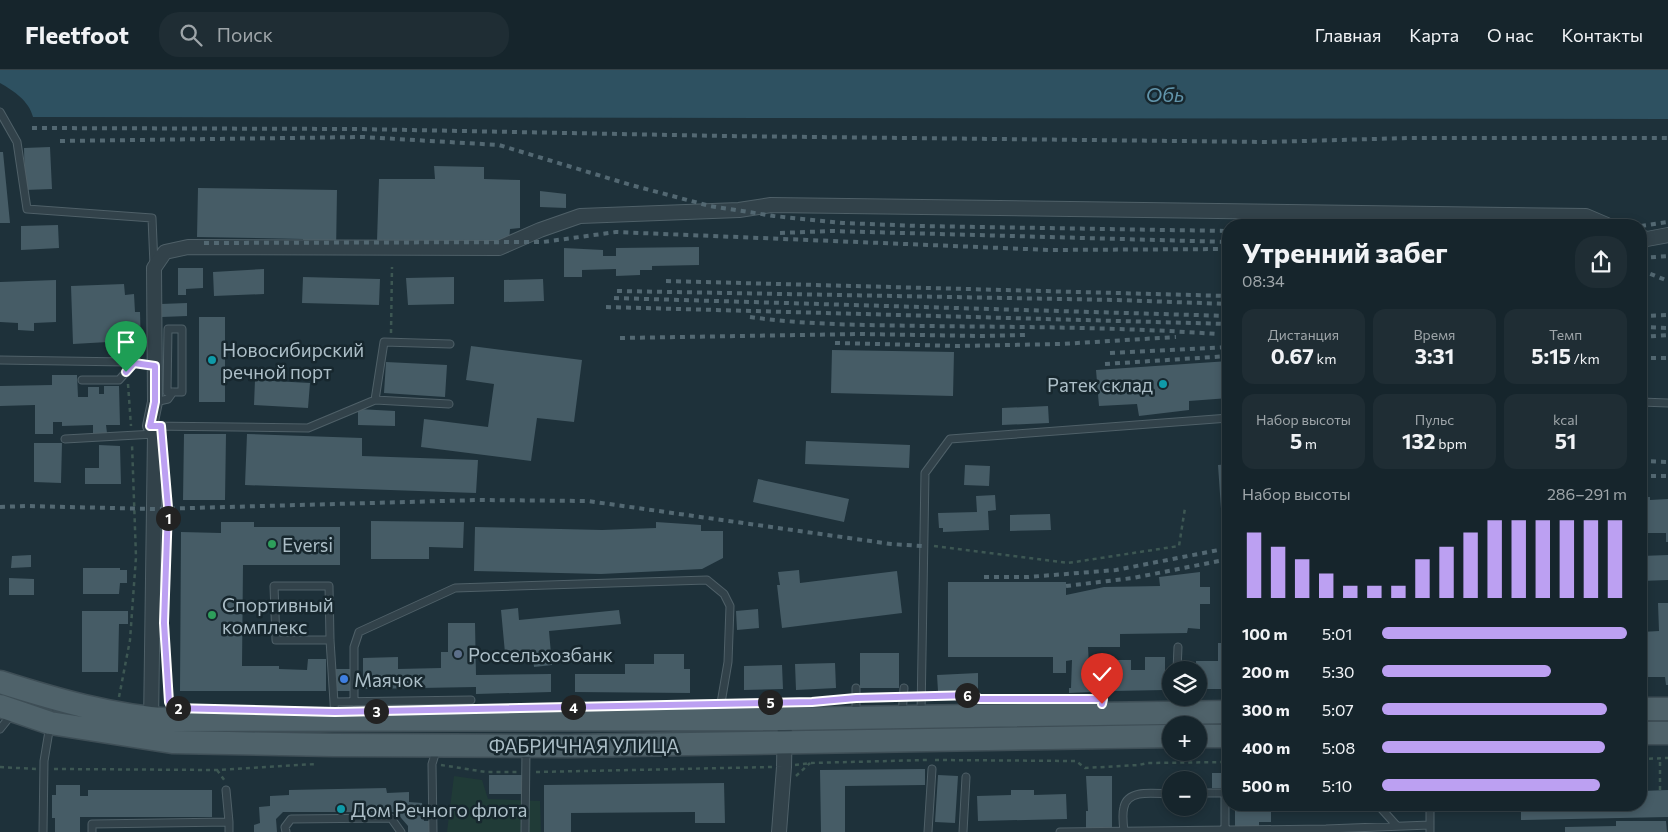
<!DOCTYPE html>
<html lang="ru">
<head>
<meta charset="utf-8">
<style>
	:root { --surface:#16252c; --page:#1f2d34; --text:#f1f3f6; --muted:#9ea5a9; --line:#354248; --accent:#bca0f2 }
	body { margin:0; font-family:Commissioner,sans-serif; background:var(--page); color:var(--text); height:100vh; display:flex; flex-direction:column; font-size:19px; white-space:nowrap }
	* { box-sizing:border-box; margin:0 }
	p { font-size:16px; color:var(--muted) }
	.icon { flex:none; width:28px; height:28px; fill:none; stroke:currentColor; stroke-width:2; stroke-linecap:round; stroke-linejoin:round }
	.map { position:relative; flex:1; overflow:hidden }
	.sheet { position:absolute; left:1222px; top:149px; width:425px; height:592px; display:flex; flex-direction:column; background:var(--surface); border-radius:20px; box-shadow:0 2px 8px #0003,0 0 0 1px var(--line) }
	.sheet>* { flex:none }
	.tools { position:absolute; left:1162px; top:591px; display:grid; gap:10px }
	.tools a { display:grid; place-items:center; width:45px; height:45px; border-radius:50%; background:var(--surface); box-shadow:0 2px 8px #0003,0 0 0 1px var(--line); font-size:25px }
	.pin { position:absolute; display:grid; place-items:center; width:42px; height:42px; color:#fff; margin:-51px -21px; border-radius:50% 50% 50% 0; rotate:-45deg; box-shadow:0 0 5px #0007 }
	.pin .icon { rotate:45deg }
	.km { position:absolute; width:25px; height:25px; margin:-12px; border-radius:50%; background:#222; color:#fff; font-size:14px; line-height:25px; text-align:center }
	.round { display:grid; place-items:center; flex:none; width:52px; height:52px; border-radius:20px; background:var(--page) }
	.head { display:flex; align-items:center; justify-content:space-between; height:85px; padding:0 20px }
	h1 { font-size:28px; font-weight:700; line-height:38px }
	.metrics { display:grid; grid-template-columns:repeat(3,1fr); gap:8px; height:85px; padding:5px 20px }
	.metrics div { display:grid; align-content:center; border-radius:12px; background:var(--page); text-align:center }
	.metrics b { font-size:21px; font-weight:700 }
	.metrics small { font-size:14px; font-weight:400 }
	.metrics p { font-size:14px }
	.chart { height:140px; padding:10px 20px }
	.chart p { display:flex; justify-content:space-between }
	.chart svg { width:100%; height:90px; margin-top:5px; stroke:var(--accent); stroke-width:6 }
	ul { padding:0 20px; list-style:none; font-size:16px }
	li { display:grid; grid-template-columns:80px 60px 1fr; align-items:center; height:38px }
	li i { height:12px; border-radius:6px; background:var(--accent) }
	header { display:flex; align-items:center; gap:30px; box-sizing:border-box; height:70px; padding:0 25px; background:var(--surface); border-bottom:1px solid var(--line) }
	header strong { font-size:24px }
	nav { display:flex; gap:28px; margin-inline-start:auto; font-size:18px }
	.search { width:350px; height:45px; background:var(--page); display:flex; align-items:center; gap:12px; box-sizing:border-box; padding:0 18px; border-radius:20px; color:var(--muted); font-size:19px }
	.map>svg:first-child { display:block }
	.green { fill:#203b37 }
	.water { fill:#2e5161 }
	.building { fill:#465c66 }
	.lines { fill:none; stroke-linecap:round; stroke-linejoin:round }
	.service-casing { stroke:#4f6068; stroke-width:9 }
	.minor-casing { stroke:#4f6068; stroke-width:16 }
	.primary-casing { stroke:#3e4e56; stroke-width:25 }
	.path { stroke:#3d5753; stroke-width:2.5; stroke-dasharray:4 4; stroke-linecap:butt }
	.service { stroke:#32424a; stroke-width:7 }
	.minor { stroke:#32424a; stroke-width:14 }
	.primary { stroke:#4f626a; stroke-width:22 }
	.rail { stroke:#536872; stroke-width:4; stroke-dasharray:5 5; stroke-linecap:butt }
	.route-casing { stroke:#fff; stroke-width:10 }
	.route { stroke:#bca0f2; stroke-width:6 }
	.culture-dot { fill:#0f9aa8; stroke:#17272e; stroke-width:2 }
	.leisure-dot { fill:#2e9e5b; stroke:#17272e; stroke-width:2 }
	.service-dot { fill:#5c6f8a; stroke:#17272e; stroke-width:2 }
	.shop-dot { fill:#3f7fe0; stroke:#17272e; stroke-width:2 }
	.labels { text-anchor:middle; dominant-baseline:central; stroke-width:5; stroke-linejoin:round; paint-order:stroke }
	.poi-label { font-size:19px; fill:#acbec7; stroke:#17272e; text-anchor:start }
	.street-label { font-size:19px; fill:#acbec7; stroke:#17272e }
	.water-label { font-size:20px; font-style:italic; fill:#6194aa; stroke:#17272e }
</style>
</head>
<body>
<header>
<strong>Fleetfoot</strong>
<div class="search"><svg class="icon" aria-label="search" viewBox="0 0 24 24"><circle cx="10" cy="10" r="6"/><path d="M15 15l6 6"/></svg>Поиск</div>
<nav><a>Главная</a><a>Карта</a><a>О нас</a><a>Контакты</a></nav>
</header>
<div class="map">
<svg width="1668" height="762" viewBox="0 0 1668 762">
	<rect width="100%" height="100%" fill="#1e313a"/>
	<path class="green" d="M454 706 482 710 488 729 540 731 541 762H447Z"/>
	<path class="water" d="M0 0H1668V49L33 47C29 31 14 21 0 13Z"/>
	<path class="building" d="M50 77 52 119 25 120 24 78Z
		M0 82H3L10 153H0Z
		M434 96 484 97V109L520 110V158L510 159 509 171H377L379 109H435Z
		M198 118 337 120 336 183 303 182V169L197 167Z
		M540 121 566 124V138L540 137Z
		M58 155 59 178 21 180V156Z
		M699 177V195L652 196V200H640V205L616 206V199L582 200V207H564V178L603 180V186H616V178Z
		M178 198H203V218L186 219V225H178Z
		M264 199V224L214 226 213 202Z
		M303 207 380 209 379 235 302 233Z
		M454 207V234L408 235 406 208Z
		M543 209 544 231 504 232V210Z
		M56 210V252L34 253V261L18 260V253L0 252V212Z
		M124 214 125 225 134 224 135 242H140L141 277 109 278 108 272 73 274 71 216Z
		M187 233V246L162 247 161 234Z
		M199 247H225V332H199Z
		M471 276 582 290 574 352 537 348 531 391 421 377 424 349 488 357 494 314 466 310Z
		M832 280 954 282 953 326 831 323Z
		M1229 291V328L1189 331V340L1139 346 1137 334 1099 336 1096 300Z
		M386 292 447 295 445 327 384 323Z
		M52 305H77L78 327H88V317H99V324H104V316H119L120 355H106L107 363H93V355L62 356V352H53V364H35V335L0 336V316L52 315Z
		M255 310 310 313 308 338 254 335Z
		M1048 336 1049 353 1002 355V338Z
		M358 339 395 341V356L358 355Z
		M184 364H226L225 430H183Z
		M247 364 362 368V386L478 390 476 423 245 415Z
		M806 371 910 375 909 398 805 394Z
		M34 373H62L61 413 34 412Z
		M99 375 120 376 121 414H85V398H99Z
		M1229 394V453H1222L1218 395Z
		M965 395 990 396 989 416 964 415Z
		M758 409 849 429 844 452 753 432Z
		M995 425 996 440 988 441 989 460 943 462V458H939L938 443 977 442 976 426Z
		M1641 427H1650V430L1668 429V472H1666V463H1641Z
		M1050 444 1051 460 1010 461V445Z
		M371 451 464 452 463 478 429 477V489H371Z
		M221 452H254V457H340V495H243L242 596H279V599L307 600 308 589H326V621H180L181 462 221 463Z
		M656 452 701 455V461H723V488L702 499 601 504 474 501 475 457 602 460 656 458Z
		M31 485V497L11 498 12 486Z
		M1668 485V510L1641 511V486Z
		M83 498H120V500H127V513H120L119 524H83Z
		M799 500 800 513 897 501 902 543 782 558 777 515H780L778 502Z
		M1200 502V517H1210V534H1200V559L1188 558 1187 563 1120 564V577H1088L1089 595H1085L1086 616H1089L1090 622 1069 623V618H1071L1072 590 1066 591V603H1053V587H948V512H1066V525L1104 517 1160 516 1159 507Z
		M9 508 34 509V525H9Z
		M1658 533H1668V615H1666L1665 607H1641V562L1659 561Z
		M518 538 519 550 619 540 621 554 549 561 552 595 534 597 532 580 505 583 501 540Z
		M758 539 759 558 737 560 736 541Z
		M82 541H128V554H119L118 602H82Z
		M448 553H475L476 605 551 604V622L476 624V617L363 619V588L398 587V599L441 598V582H448Z
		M1218 573H1229V619H1199V600H1196V591H1218Z
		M860 583H899V618H860Z
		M654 584H684V599H690V623L575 622V604H625V594H654Z
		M1145 587H1165V620L1112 621 1111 590H1131V600H1145Z
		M835 593 836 618 796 620 795 594Z
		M782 595 783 619 744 620V596Z
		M335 599H350V621H335Z
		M978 603V620L938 621 937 605Z
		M925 699V715L845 716V762H821L820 700Z
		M1212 703H1229V718H1212Z
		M489 705H522V724H489Z
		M938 705 958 706 955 753 935 752Z
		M1086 706H1112V758L1086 760V741H1088Z
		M724 713 725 753H695V742L571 743V762H544V715Z
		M56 715H80V726H88V720H212V747H80V762H55V748H52V725H56Z
		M386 718 387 723 409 722V732L422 733 424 751H429V762H408V756L396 742H283L276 749 277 762H254V755L260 753 259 737 270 736V726L289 725V720Z
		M1011 720H1034V725L1066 724 1067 749 978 751 977 726 1011 725Z
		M1668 720V747L1521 750V735H1641V721Z
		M1235 735H1271V752H1259V757L1235 758Z
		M1616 751H1666L1667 762H1565V757L1616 756Z"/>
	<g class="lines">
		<defs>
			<path id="service" d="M0 42 17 72 27 139 152 148 154 195
				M168 259H182V322H167Z
				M0 290 127 292 155 296
				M82 310H119L134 293
				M375 330 384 272 450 274
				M155 332 168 329 173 322
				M1641 332 1668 333
				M150 356 308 358 375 330 449 334
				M65 369 155 364
				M330 570H276L274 516H329L330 570 335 648
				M1177 600 1178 577
				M856 618V645
				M334 632 471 630
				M354 632V577L359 562 455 518 707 510 724 524 730 536 728 592 721 633 722 646
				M1103 634V625
				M921 644 925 403 950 369 1229 348
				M902 645 904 618
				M0 659 12 644
				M226 720 229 752
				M1199 723H1228
				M1225 723V760
				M1378 735 1397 756
				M1430 735V762
				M1124 761C1123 753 1122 744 1124 737 1128 718 1157 724 1171 724
				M43 762 44 691 50 655
				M92 762V754L229 752V762
				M286 762 285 757 291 749 391 748 401 762
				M433 762 432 694 437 678
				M525 762 526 680
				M928 762 932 699
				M963 762 966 707
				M1060 762 1326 759 1430 755"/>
			<path id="minor" d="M1641 167 1647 169 1668 165
				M151 654 155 364 150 356 155 332 154 198 165 182 188 177 499 178 540 160 580 146 739 140 771 135 1586 146 1607 155
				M779 762 784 697 785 649"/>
			<path id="primary" d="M0 612C57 630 112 646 172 650L785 649 1229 642
				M0 636 50 653 172 672 333 675 569 676 1171 666
				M1641 639H1668
				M1641 663H1668
				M1199 666H1229"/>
		</defs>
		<use href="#service" class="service-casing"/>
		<use href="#minor" class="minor-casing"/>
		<use href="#primary" class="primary-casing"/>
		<path class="path" d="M391 263 392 197
			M128 314 131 356
			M934 476 1068 493 1179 476 1185 438
			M167 591 170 633
			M932 626 973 625 978 628
			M119 627 130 570 136 487 132 374
			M864 628 894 627
			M1641 689 1668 688
			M935 690 1076 691 1085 698 1139 695 1147 693 1229 692
			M441 695 486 702H518
			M795 695 810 693 927 690
			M0 697 36 699
			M54 699 217 700 316 694
			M217 700 225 711
			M536 702 773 697
			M796 706 810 693
			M1660 720V689"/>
		<use href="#service" class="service"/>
		<use href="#minor" class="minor"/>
		<use href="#primary" class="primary"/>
		<path class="rail" d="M32 58 357 59 725 66 1267 72 1409 68H1668
			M60 71 363 67 499 75 631 115 710 136 774 146 843 153 919 156 1229 161
			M1641 156 1668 152
			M780 163 831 161 1229 172
			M204 173 543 172 616 162 1050 180 1229 179
			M1641 188 1668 186
			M1641 200 1668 211
			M666 211 1229 226
			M617 221 1117 230 1229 234
			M614 228 1229 246
			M606 237 1229 254
			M1641 246 1668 245
			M750 247C807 255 866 255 924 256 1022 257 1120 257 1217 264
			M1641 257 1668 258
			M1641 267 1668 265
			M620 268 858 264 982 266 1025 265
			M835 273 958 276 1061 274 1176 267
			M1110 283 1229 277
			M1641 288H1668
			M1105 294 1229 286
			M1641 391 1668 392
			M1641 406H1668
			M0 437 25 436 155 439 479 430 588 431 891 474 922 476
			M984 507H1028L1116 500 1229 478
			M1066 516 1133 508 1229 489"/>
	</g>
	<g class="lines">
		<defs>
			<path id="route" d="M126 302 134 293 155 296V332L150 356H161L168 438 164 553 169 632 172 638 335 642 812 632 856 628 974 625 979 629H1103L1102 634"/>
		</defs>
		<use href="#route" class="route-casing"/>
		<use href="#route" class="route"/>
	</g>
	<g class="culture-dot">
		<circle cx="212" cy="290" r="5"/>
		<circle cx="1163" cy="314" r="5"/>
		<circle cx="341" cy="739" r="5"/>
	</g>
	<g class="leisure-dot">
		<circle cx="272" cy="474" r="5"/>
		<circle cx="212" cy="545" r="5"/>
	</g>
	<circle class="service-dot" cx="458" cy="584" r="5"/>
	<circle class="shop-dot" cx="344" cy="609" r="5"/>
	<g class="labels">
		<g class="poi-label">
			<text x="222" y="279">Новосибирский<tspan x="222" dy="22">речной порт</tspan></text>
			<text x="1153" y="314" text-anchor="end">Ратек склад</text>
			<text x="282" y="474">Eversi</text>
			<text x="222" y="534">Спортивный<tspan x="222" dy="22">комплекс</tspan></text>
			<text x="468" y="584">Россельхозбанк</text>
			<text x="354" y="609">Маячок</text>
			<text x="351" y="739">Дом Речного флота</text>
		</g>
		<g class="street-label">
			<text x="584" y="675">ФАБРИЧНАЯ УЛИЦА</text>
		</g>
		<g class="water-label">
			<text x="1165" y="24">Обь</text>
		</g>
	</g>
</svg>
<div class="tools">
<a><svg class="icon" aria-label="layers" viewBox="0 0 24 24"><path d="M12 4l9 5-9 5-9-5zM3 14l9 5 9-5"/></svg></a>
<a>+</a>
<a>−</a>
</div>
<div class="pin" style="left:126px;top:302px;background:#1e9e55"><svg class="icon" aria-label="arrive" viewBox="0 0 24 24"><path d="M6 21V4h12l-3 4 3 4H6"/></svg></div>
<div class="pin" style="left:1102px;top:634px;background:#d93025"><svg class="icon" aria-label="check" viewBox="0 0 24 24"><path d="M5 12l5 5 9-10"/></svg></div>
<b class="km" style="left:168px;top:448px">1</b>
<b class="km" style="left:178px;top:638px">2</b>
<b class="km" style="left:376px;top:641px">3</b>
<b class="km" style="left:573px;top:637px">4</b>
<b class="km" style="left:770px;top:632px">5</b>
<b class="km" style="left:967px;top:625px">6</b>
<section class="sheet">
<div class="head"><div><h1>Утренний забег</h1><p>08:34</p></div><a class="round"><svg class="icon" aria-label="share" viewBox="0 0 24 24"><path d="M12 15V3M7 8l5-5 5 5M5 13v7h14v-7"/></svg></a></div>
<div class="metrics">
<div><p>Дистанция</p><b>0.67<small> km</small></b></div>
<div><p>Время</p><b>3:31</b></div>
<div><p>Темп</p><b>5:15<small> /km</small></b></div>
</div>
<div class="metrics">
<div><p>Набор высоты</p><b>5<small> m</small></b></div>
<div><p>Пульс</p><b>132<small> bpm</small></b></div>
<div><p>kcal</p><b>51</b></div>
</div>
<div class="chart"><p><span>Набор высоты</span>286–291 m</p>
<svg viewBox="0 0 160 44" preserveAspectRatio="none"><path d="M5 44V12M15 44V19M25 44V25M35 44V32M45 44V38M55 44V38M65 44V38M75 44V25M85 44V19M95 44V12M105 44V6M115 44V6M125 44V6M135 44V6M145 44V6M155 44V6"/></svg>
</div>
<ul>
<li><b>100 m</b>5:01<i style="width:100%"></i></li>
<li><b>200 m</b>5:30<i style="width:69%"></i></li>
<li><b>300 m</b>5:07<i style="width:92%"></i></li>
<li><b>400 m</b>5:08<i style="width:91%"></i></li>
<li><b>500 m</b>5:10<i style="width:89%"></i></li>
</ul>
</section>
</div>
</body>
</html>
